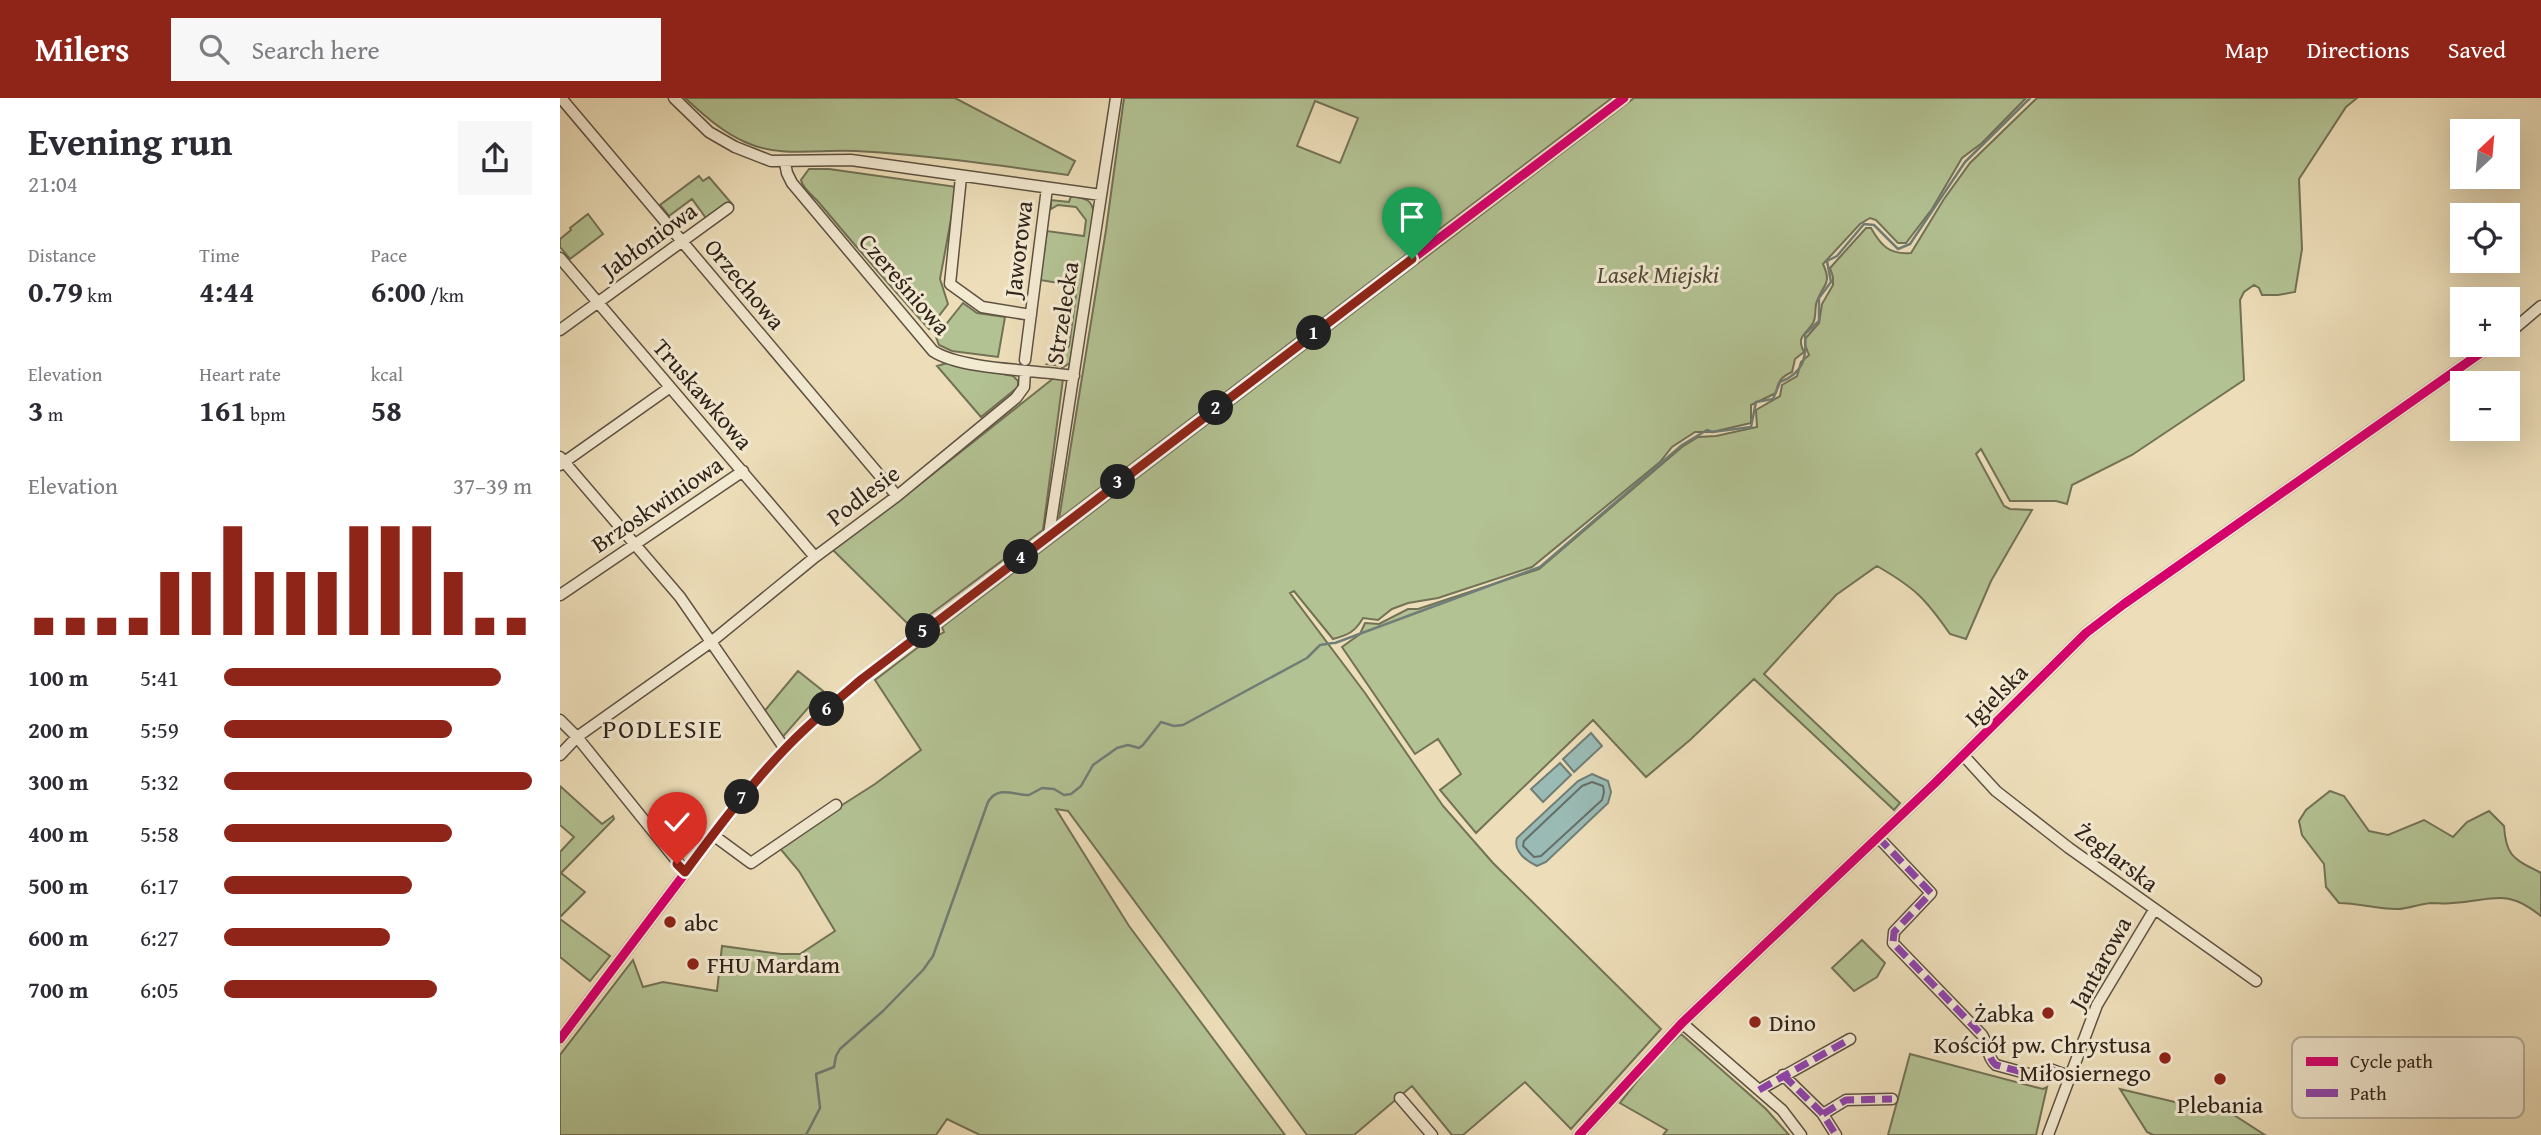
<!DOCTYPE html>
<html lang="en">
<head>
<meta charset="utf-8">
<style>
	:root { --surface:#fff; --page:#f7f7f7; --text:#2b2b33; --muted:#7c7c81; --accent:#8f2418 }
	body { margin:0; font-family:"Gentium Book Plus",serif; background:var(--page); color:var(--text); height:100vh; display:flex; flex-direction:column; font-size:26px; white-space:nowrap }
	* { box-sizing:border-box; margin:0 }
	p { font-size:23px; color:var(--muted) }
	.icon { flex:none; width:38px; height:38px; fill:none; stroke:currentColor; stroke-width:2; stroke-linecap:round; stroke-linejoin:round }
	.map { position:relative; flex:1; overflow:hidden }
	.side { display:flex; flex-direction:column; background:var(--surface); width:560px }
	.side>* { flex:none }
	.needle { width:46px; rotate:26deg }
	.buttons { position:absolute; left:1890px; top:21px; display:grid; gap:14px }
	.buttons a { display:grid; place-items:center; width:70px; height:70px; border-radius:0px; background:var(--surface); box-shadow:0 7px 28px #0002; font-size:35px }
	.pin { position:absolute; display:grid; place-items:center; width:60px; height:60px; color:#fff; margin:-72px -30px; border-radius:50% 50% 50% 0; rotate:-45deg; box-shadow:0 0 7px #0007 }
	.pin .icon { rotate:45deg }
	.km { position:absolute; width:35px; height:35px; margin:-18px; border-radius:50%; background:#222; color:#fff; font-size:19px; line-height:35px; text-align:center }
	.round { display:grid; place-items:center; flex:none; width:74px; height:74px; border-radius:0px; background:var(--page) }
	.head { display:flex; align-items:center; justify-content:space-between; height:119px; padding:0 28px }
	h1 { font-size:38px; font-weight:600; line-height:52px }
	.metrics { display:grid; grid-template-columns:repeat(3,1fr); gap:10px; height:119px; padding:7px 28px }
	.metrics div { display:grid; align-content:center }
	.metrics b { font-size:30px; font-weight:600 }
	.metrics small { font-size:19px; font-weight:400 }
	.metrics p { font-size:19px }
	.chart { height:196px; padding:14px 28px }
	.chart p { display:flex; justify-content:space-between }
	.chart svg { width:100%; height:126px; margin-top:7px; stroke:var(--accent); stroke-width:6 }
	ul { padding:0 28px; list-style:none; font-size:23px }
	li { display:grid; grid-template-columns:112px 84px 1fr; align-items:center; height:52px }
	li i { height:18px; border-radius:9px; background:var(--accent) }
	header { display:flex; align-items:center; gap:42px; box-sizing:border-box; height:98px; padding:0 35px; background:var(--accent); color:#fff }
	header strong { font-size:33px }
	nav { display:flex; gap:38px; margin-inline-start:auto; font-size:24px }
	.search { width:490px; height:63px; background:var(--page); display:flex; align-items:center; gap:18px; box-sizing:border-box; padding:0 24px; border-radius:0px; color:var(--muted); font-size:26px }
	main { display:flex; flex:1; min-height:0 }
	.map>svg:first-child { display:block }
	.green { fill:#b3c293; stroke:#727256; stroke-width:2; fill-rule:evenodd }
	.water { fill:#9abbb5; stroke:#707e77; stroke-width:2 }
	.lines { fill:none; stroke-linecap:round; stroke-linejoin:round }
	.shore { stroke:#656f68; stroke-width:2 }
	.stream { stroke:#707e77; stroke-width:2.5 }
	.minor-casing { stroke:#5f5242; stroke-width:13 }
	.minor { stroke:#f3ead2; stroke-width:10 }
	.quiet { stroke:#8e44ad; stroke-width:7; stroke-dasharray:14 7; stroke-linecap:butt }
	.cycleway-casing { stroke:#f3ead2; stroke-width:13 }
	.cycleway { stroke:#d6006c; stroke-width:9 }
	.route-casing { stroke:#fff; stroke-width:14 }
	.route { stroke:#8f2418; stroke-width:9 }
	.poi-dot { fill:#8f2418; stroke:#f3ead2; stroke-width:2.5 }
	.labels { text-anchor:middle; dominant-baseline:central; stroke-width:6; stroke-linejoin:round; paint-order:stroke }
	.street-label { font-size:24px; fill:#30231a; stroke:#f3ead2 }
	.park-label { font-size:24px; font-style:italic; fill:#514b38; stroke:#f3ead2 }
	.poi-label { font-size:24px; fill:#30231a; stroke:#f3ead2; text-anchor:start }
	.neighbourhood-label { font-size:26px; letter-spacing:2px; fill:#30231a; stroke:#f3ead2 }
	.key { fill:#f3ead2; stroke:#b8ae9b; stroke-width:2 }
	.key-label { font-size:19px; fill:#30231a }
</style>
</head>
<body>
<header>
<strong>Milers</strong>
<div class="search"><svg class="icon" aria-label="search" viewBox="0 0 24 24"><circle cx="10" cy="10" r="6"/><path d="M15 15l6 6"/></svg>Search here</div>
<nav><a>Map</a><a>Directions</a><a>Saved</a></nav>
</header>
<main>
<section class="side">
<div class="head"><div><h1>Evening run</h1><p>21:04</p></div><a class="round"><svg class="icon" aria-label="share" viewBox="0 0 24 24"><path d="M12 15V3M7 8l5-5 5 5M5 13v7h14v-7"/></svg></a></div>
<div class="metrics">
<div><p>Distance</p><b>0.79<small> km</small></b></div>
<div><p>Time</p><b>4:44</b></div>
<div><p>Pace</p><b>6:00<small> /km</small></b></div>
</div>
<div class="metrics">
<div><p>Elevation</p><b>3<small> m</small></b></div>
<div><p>Heart rate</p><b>161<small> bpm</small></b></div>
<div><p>kcal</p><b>58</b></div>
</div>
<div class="chart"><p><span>Elevation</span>37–39 m</p>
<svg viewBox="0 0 160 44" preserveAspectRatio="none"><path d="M5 44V38M15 44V38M25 44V38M35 44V38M45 44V22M55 44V22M65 44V6M75 44V22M85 44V22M95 44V22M105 44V6M115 44V6M125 44V6M135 44V22M145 44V38M155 44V38"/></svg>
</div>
<ul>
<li><b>100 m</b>5:41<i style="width:90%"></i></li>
<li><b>200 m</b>5:59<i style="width:74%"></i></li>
<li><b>300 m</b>5:32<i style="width:100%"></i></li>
<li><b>400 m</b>5:58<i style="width:74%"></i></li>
<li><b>500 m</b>6:17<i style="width:61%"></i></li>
<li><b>600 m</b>6:27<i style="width:54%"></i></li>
<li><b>700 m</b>6:05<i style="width:69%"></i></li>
</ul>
</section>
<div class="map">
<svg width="1981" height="1037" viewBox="0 0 1981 1037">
	<rect width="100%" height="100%" fill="#eddeb9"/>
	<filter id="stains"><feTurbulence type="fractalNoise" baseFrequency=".00286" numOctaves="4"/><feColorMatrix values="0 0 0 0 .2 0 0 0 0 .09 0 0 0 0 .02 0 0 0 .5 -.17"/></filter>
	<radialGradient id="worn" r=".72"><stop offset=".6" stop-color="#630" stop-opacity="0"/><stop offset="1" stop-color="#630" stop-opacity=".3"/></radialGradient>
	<path class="green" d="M125 0H395L515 63 508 77C438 67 367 57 296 53 260 51 219 60 185 44 162 34 144 17 125 0Z
		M564 0H1052L499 421 546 132ZM755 3 798 20 780 65 737 48Z
		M1074 0H1466L1422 45 1402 60 1372 111 1346 145H1338L1316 122 1310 120 1300 126 1263 166C1272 186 1264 185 1257 203 1254 210 1257 218 1253 225 1245 238 1236 238 1244 254L1235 261 1232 274C1221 279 1218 283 1216 295L1191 307V325L1152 334H1135L1112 349 1100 364 972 469 878 500 848 505 832 511 818 522 803 520C795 534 788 537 773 541L734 493 730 495 805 595 883 708 933 765 1101 931 1011 1031 965 984 903 1037H892L852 988 794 1037H747L508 713 496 711 569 828 725 1037H420L387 1021 376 1037H0V957L73 862 83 889 103 884 157 893 162 848 221 856H240L275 833 239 773 218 748 315 686 361 652 315 582 361 547 384 534 382 529Z
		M1477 0H1797L1786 9 1739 81 1742 151 1735 194 1718 197H1702L1699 190 1694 187 1684 194 1680 202 1684 282 1572 357 1512 387 1507 406 1496 403H1450L1421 351 1416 356 1444 408 1450 411 1472 412 1431 483 1406 541 1390 536C1365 500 1355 490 1317 468L1276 497 1204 576 1340 705 1334 712 1194 581 1130 642 1086 679 1033 622 916 735 880 692 901 676 878 641 855 656 782 549 800 536 805 525 819 526 848 511H858L979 471 1122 349 1138 339 1156 338 1197 329 1196 312 1220 298 1222 287 1237 278 1241 264 1249 257 1245 247V241L1259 225 1262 206 1273 187V179L1270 170 1306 130H1311C1321 148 1330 157 1351 155L1384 101 1410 65Z
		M249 71H269L397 89 380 181 388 206 369 231C332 190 296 149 261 107 255 99 243 92 241 82Z
		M139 78 143 83 149 79 173 107 148 123 132 101 109 118 100 107Z
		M511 98C524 100 532 100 534 116L510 265 502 270V268L487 266 509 248 517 188 480 182 487 133 524 138 526 122 516 109 498 107 491 111V102L509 104Z
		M28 116 43 136 10 161 0 149V141L11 132 10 130Z
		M403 205 417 215 445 219 438 259 392 253 379 247 376 239Z
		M387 265 453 278 458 283V289L421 319 377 268Z
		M495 279 503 281 483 432 352 530 272 451 340 402Z
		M238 573 263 593 220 642 202 616Z
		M0 688 42 726 53 718 54 721 1 775 25 794 0 819V754L14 739 0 727Z
		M1770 693 1784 698 1809 733 1828 737 1864 722 1893 739 1907 724 1929 713 1944 728C1946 760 1955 761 1981 775V818C1946 789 1932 803 1893 805 1886 806 1879 805 1871 805 1860 806 1850 810 1839 811 1820 812 1799 805 1779 805L1766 789 1764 766 1742 737 1739 723 1746 712Z
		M0 821 50 858 30 883 0 859Z
		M1302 842 1325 865 1317 879 1294 893 1272 870Z
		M1121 936 1206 1011 1229 1037H1103L1107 1032 1060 1005 1094 962Z
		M1350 956 1475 989 1483 991 1487 989 1476 1037H1328Z
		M1560 991 1640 1010 1674 1008V1017L1705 1037H1593L1587 1034Z"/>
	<path class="water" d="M1031 635 1042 648 1014 674 1003 661Z
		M1000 665 1011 677 983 704 971 691Z
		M1032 676 1048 683 1051 694 1048 705 986 764 977 768C966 763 953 753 957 740L1018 683Z"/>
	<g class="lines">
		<path class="shore" d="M1032 684 1043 688 1044 694 1042 702 981 758 974 759 963 748 964 743 1022 688Z"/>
		<path class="stream" d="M775 545 980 469 1122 347 1147 332 1152 334 1191 329 1196 304 1213 301 1220 284C1244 275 1247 259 1245 236L1259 223V200L1271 184 1267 163 1277 158 1304 126 1314 127 1338 151 1350 146 1405 64 1470 0
			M246 1037 260 1010 256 976 274 969 276 958 280 951 323 913 363 872 373 858 428 704C438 687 453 697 469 697L482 690 494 691 504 697 511 696 521 688 533 667 557 650 568 647 579 650 583 647 601 624 614 628 623 627 747 560 760 547 773 545"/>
		<defs>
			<path id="minor" d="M1 0 337 398
				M114 0 149 34 175 49 211 63 291 62 541 97
				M225 65 227 75 232 85 373 253C401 272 479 272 514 278
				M401 79 390 186 422 209 471 217
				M0 160 255 459
				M0 232 168 110
				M1948 236 1981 208
				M465 262 487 90
				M0 359 120 499 225 651
				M0 367 109 290
				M489 436 556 0
				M0 497 183 373
				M0 622 17 639 125 773
				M0 657 17 639 151 544 255 459 337 398 456 300 464 289 465 273
				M1403 657 1436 693 1509 750 1696 883
				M153 737 191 765 276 707
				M1318 739 1371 795 1334 834 1333 845 1422 937C1429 947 1427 960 1436 967L1480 979 1490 971 1509 978
				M1122 925 1222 1012 1241 1037
				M0 941 190 689 255 620 348 544 1064 0
				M1223 977 1262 1015 1276 1037
				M1199 992 1290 941
				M840 1000 872 1037
				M1263 1016 1286 1002 1332 1001
				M1019 1037 1122 925 1375 685 1526 535 1564 506 1932 247
				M1488 1037 1537 907 1594 812"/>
		</defs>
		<use href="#minor" class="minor-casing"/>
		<use href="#minor" class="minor"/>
		<path class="quiet" d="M1318 739 1371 795 1334 834 1333 845 1422 937C1429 947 1427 960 1436 967L1480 979 1490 971 1509 978
			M1223 977 1262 1015 1276 1037
			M1199 992 1290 941
			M1263 1016 1286 1002 1332 1001"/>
		<defs>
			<path id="cycleway" d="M0 941 190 689 255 620 348 544 1064 0
				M1019 1037 1122 925 1375 685 1526 535 1564 506 1932 247"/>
		</defs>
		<use href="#cycleway" class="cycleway-casing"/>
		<use href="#cycleway" class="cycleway"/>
	</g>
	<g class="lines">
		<defs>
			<path id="route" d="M117 766 125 774C156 732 187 691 223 653 247 627 275 604 302 581L852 161"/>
		</defs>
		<use href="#route" class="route-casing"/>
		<use href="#route" class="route"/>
	</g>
	<g class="poi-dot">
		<circle cx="110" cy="824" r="7"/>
		<circle cx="133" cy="866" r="7"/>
		<circle cx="1488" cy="915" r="7"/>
		<circle cx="1195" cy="924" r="7"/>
		<circle cx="1605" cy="960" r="7"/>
		<circle cx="1660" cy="981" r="7"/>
	</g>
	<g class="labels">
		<g class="street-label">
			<text transform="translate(89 142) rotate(-36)">Jabłoniowa</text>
			<text transform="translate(458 151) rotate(-83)">Jaworowa</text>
			<text transform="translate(185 186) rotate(50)">Orzechowa</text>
			<text transform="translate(345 186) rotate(49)">Czereśniowa</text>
			<text transform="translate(502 215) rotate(-81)">Strzelecka</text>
			<text transform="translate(143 296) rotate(49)">Truskawkowa</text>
			<text transform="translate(303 397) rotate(-37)">Podlesie</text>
			<text transform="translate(97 406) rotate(-34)">Brzoskwiniowa</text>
			<text transform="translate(1436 597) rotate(-45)">Igielska</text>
			<text transform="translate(1557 759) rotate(37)">Żeglarska</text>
			<text transform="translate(1540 865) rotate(-61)">Jantarowa</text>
		</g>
		<g class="park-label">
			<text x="1098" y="176">Lasek Miejski</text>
		</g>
		<g class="poi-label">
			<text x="124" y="824">abc</text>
			<text x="147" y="866">FHU Mardam</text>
			<text x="1474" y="915" text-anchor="end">Żabka</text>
			<text x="1209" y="924">Dino</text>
			<text x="1591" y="946" text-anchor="end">Kościół pw. Chrystusa<tspan x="1591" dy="28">Miłosiernego</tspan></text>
			<text x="1660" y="1006" text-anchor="middle">Plebania</text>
		</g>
		<g class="neighbourhood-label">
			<text x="103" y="630">PODLESIE</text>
		</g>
	</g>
	<rect x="1732" y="939" width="232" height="81" rx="10" class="key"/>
	<rect x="1746" y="959" width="32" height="9" fill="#d6006c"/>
	<rect x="1746" y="991" width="32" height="8" fill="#8e44ad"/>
	<g class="key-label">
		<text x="1790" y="970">Cycle path</text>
		<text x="1790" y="1002">Path</text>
	</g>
	<rect width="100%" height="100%" filter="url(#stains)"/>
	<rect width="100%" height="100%" fill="url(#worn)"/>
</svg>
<div class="buttons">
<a><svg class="needle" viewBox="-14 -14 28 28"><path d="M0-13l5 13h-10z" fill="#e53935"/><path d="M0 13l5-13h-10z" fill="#7c7c81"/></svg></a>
<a><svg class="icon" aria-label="locate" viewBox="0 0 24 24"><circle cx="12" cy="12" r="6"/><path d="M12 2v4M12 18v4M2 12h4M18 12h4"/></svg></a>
<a>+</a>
<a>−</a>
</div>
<div class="pin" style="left:852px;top:161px;background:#1e9e55"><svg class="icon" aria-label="arrive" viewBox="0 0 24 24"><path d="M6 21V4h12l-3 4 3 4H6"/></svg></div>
<div class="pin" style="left:117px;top:766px;background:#d93025"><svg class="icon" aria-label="check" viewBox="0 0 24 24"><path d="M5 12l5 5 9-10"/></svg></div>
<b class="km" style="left:754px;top:235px">1</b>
<b class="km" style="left:656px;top:310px">2</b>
<b class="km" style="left:558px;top:384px">3</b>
<b class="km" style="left:461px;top:459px">4</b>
<b class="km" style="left:363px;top:533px">5</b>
<b class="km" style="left:267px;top:611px">6</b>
<b class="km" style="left:182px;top:699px">7</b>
</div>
</main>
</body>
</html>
